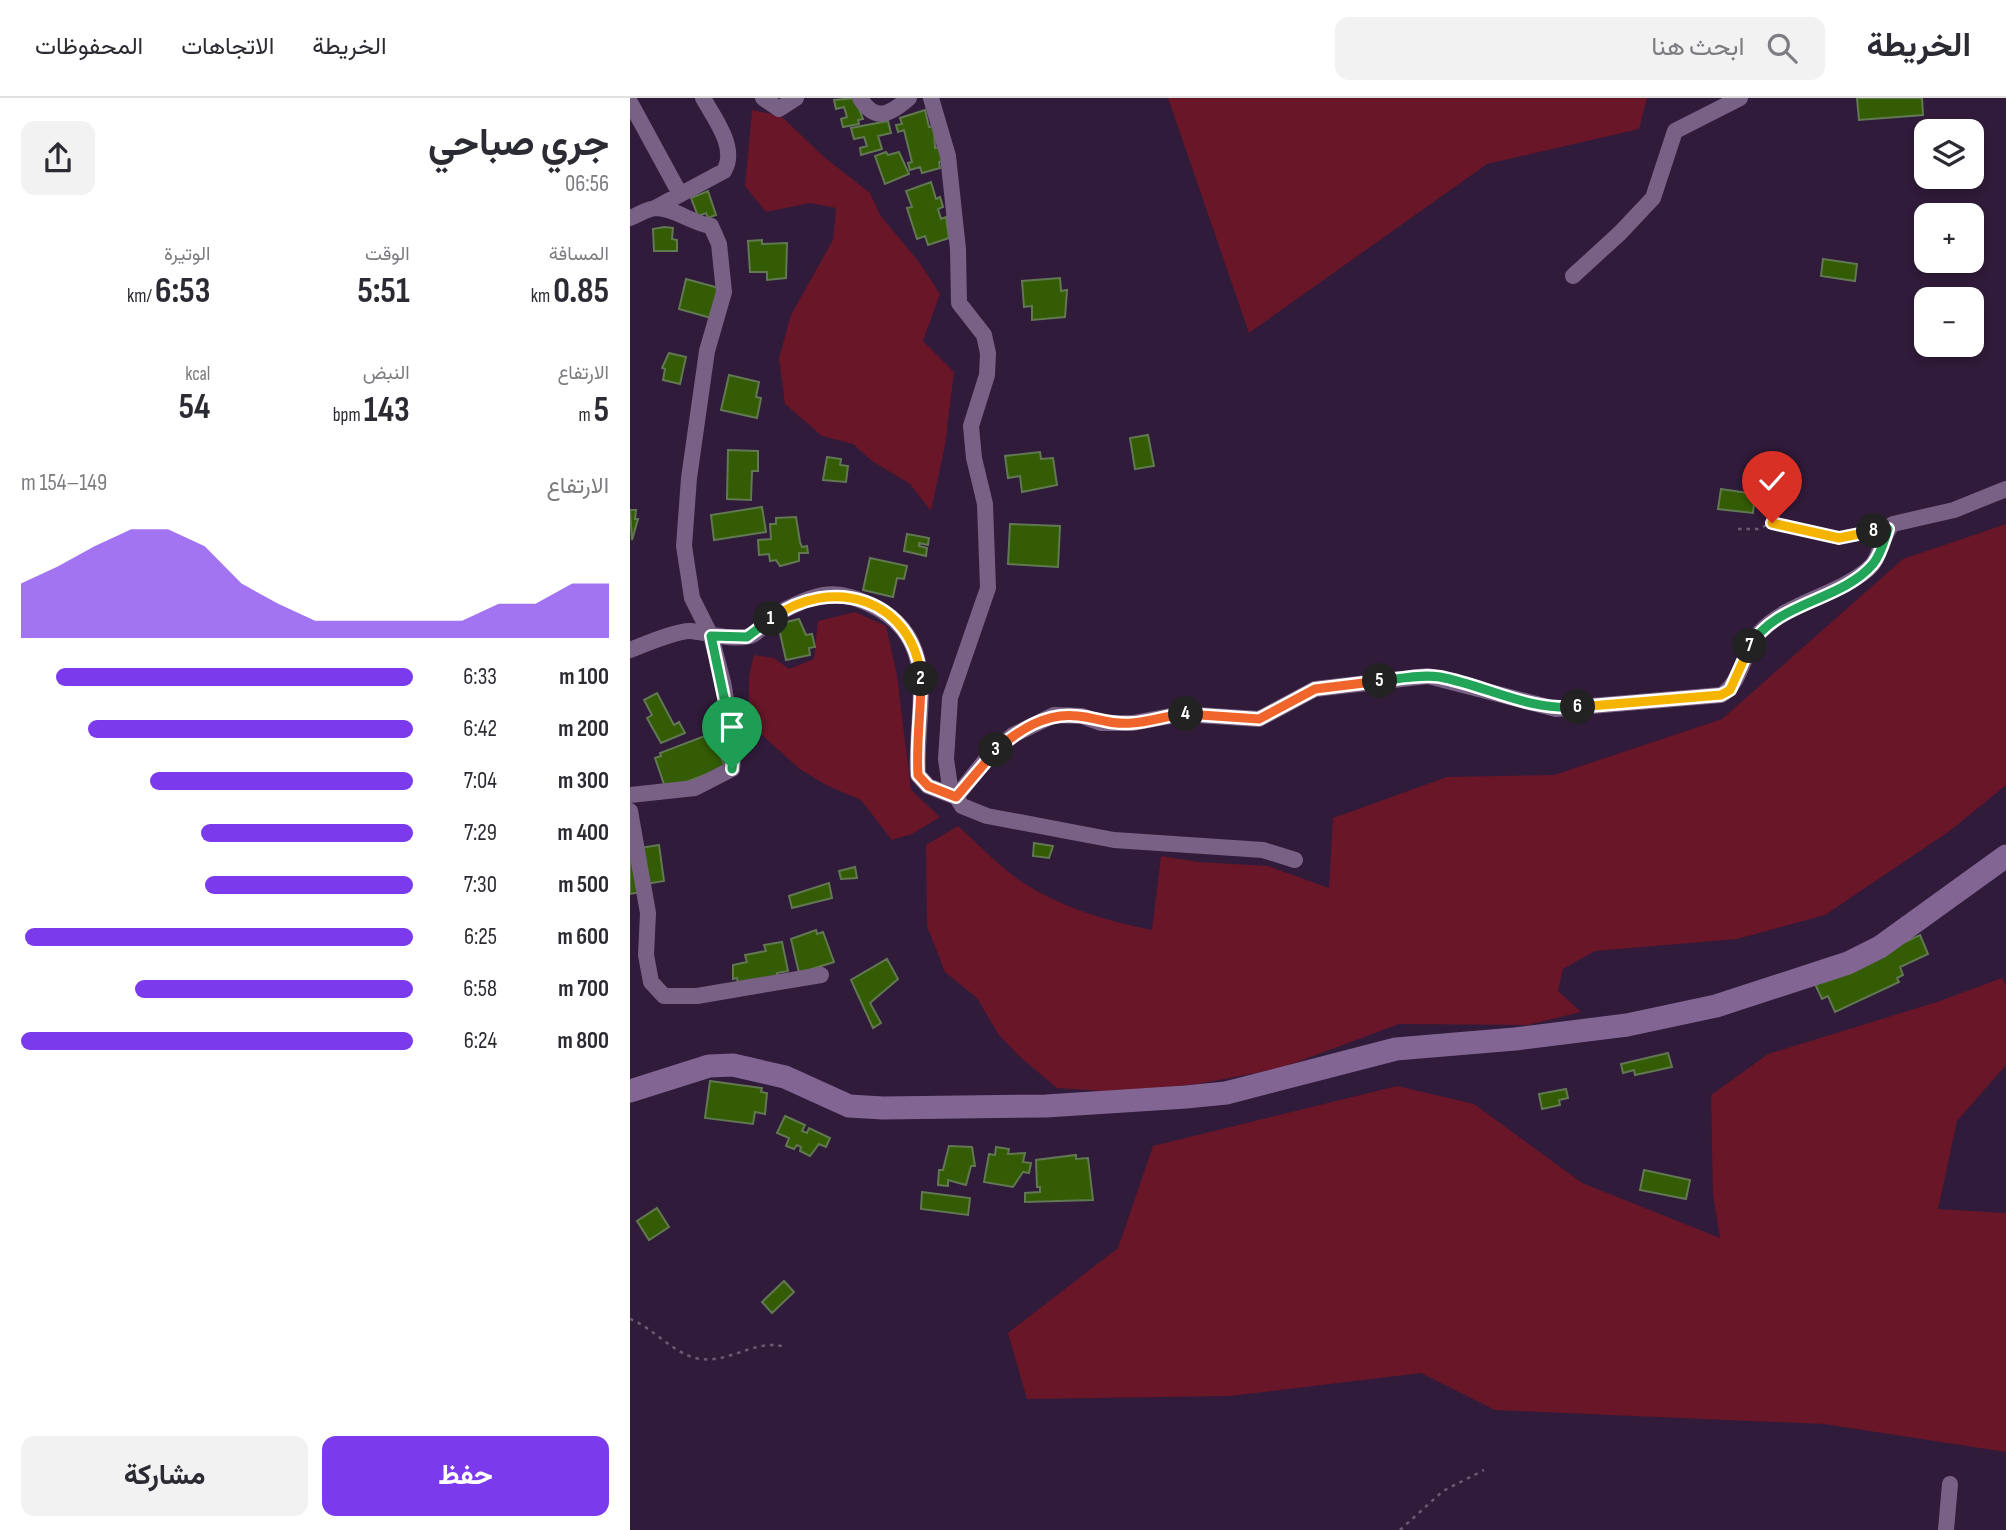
<!DOCTYPE html>
<html lang="ar">
<head>
<meta charset="utf-8">
<style>
	:root { --surface:#fff; --page:#f2f2f3; --text:#2b2b33; --muted:#7c7c81; --line:#e1e1e2; --accent:#7c3aed }
	body { margin:0; font-family:"Sofia Sans Condensed",Vazirmatn,sans-serif; background:var(--page); color:var(--text); direction:rtl; height:100vh; display:flex; flex-direction:column; font-size:26px; white-space:nowrap }
	* { box-sizing:border-box; margin:0 }
	p { font-size:23px; color:var(--muted) }
	.icon { flex:none; width:38px; height:38px; fill:none; stroke:currentColor; stroke-width:2; stroke-linecap:round; stroke-linejoin:round }
	.map { position:relative; flex:1; overflow:hidden; direction:ltr }
	.sheet { display:flex; flex-direction:column; background:var(--surface); width:630px }
	.sheet>* { flex:none }
	.tools { position:absolute; left:1284px; top:21px; display:grid; gap:14px }
	.tools a { display:grid; place-items:center; width:70px; height:70px; border-radius:14px; background:var(--surface); box-shadow:0 4px 10px #0003; font-size:35px }
	.pin { position:absolute; display:grid; place-items:center; width:60px; height:60px; color:#fff; margin:-72px -30px; border-radius:50% 50% 50% 0; rotate:-45deg; box-shadow:0 0 7px #0007 }
	.pin .icon { rotate:45deg }
	.km { position:absolute; width:35px; height:35px; margin:-18px; border-radius:50%; background:#222; color:#fff; font-size:19px; line-height:35px; text-align:center }
	.round { display:grid; place-items:center; flex:none; width:74px; height:74px; border-radius:14px; background:var(--page) }
	.head { display:flex; align-items:center; justify-content:space-between; height:119px; padding:0 21px }
	h1 { font-size:38px; font-weight:700; line-height:52px }
	.metrics { display:grid; grid-template-columns:repeat(3,1fr); gap:10px; height:119px; padding:7px 21px }
	.metrics div { display:grid; align-content:center }
	.metrics b { font-size:35px; font-weight:700 }
	.metrics small { font-size:19px; font-weight:400 }
	.metrics p { font-size:19px }
	.chart { height:196px; padding:14px 21px }
	.chart p { display:flex; justify-content:space-between }
	.chart svg { width:100%; height:126px; margin-top:7px; fill:var(--accent); opacity:.7 }
	.primary-button { display:flex; gap:14px; margin-top:auto; padding:14px 21px }
	.primary-button a { flex:1; height:80px; border-radius:14px; background:var(--accent); color:#fff; font-size:28px; font-weight:700; line-height:80px; text-align:center }
	.primary-button a+a { background:var(--page); color:var(--text) }
	ul { padding:0 21px; list-style:none; font-size:23px }
	li { display:grid; grid-template-columns:112px 84px 1fr; align-items:center; height:52px }
	li i { height:18px; border-radius:9px; background:var(--accent) }
	header { display:flex; align-items:center; gap:42px; box-sizing:border-box; height:98px; padding:0 35px; background:var(--surface); border-bottom:2px solid var(--line) }
	header strong { font-size:33px }
	nav { display:flex; gap:38px; margin-inline-start:auto; font-size:24px }
	.search { width:490px; height:63px; background:var(--page); display:flex; align-items:center; gap:18px; box-sizing:border-box; padding:0 24px; border-radius:14px; color:var(--muted); font-size:26px }
	main { display:flex; flex:1; min-height:0 }
	.map>svg:first-child { display:block }
	.green { fill:#681628 }
	.building { fill:#335c04; stroke:#627853; stroke-width:2 }
	.lines { fill:none; stroke-linecap:round; stroke-linejoin:round }
	.path { stroke:#6c5a75; stroke-width:2.5; stroke-dasharray:3.5 5; stroke-linecap:butt }
	.minor { stroke:#786184; stroke-width:16 }
	.secondary { stroke:#836594; stroke-width:23 }
	.split-1-casing { stroke:#fff; stroke-width:14 }
	.split-2-casing { stroke:#fff; stroke-width:14 }
	.split-3-casing { stroke:#fff; stroke-width:14 }
	.split-4-casing { stroke:#fff; stroke-width:14 }
	.split-5-casing { stroke:#fff; stroke-width:14 }
	.split-6-casing { stroke:#fff; stroke-width:14 }
	.split-7-casing { stroke:#fff; stroke-width:14 }
	.split-8-casing { stroke:#fff; stroke-width:14 }
	.split-9-casing { stroke:#fff; stroke-width:14 }
	.split-1 { stroke:#22a559; stroke-width:9 }
	.split-2 { stroke:#f5b400; stroke-width:9 }
	.split-3 { stroke:#f0652b; stroke-width:9 }
	.split-4 { stroke:#f0652b; stroke-width:9 }
	.split-5 { stroke:#f0652b; stroke-width:9 }
	.split-6 { stroke:#22a559; stroke-width:9 }
	.split-7 { stroke:#f5b400; stroke-width:9 }
	.split-8 { stroke:#22a559; stroke-width:9 }
	.split-9 { stroke:#f5b400; stroke-width:9 }
</style>
</head>
<body>
<header>
<strong>الخريطة</strong>
<div class="search"><svg class="icon" aria-label="search" viewBox="0 0 24 24"><circle cx="10" cy="10" r="6"/><path d="M15 15l6 6"/></svg>ابحث هنا</div>
<nav><a>الخريطة</a><a>الاتجاهات</a><a>المحفوظات</a></nav>
</header>
<main>
<div class="map">
<svg width="1376" height="1432" viewBox="0 0 1376 1432">
	<rect width="100%" height="100%" fill="#301b3a"/>
	<path class="green" d="M538 0H1017L1009 31 857 66 619 235Z
		M122 12 151 18 194 59 240 95 250 117 289 164 310 196 293 243 324 274 315 347 301 413 280 386 242 363 223 346 192 338 155 306 149 260 161 217 203 142 206 110 180 105 136 114 115 88Z
		M1376 426V687L1321 732 1195 817 1107 841 965 853 933 871 928 893 951 914 898 927 769 926 651 970 568 986 489 994 427 990 389 958 369 937 347 900 315 874 297 828 296 747 328 728C347 745 365 764 385 779 423 807 476 823 522 832L531 758 569 764 638 768 699 790 703 720 817 679 924 677 1092 621 1273 461Z
		M225 514 256 528 267 577 281 692 310 719 282 736 262 742 231 702 196 687 170 671 134 639 119 610V578L124 557 144 560 159 571 184 561 188 523Z
		M1372 880 1376 887V967L1327 1023 1308 1111 1376 1115V1354L1194 1326 865 1312 791 1275 600 1298 397 1301 378 1235 488 1150 523 1048 767 988 844 1006 952 1085 1090 1140 1083 1097 1081 997 1138 956 1307 904Z"/>
	<path class="building" d="M225 0 233 21 228 22 229 26 213 29 211 21 217 19 214 9 206 11 204 2Z
		M1227 0H1292L1293 17 1229 22Z
		M295 12 299 29 304 28 305 50 309 49 313 63 309 64 310 70 292 75 290 69 280 72 278 65 282 64 274 32 268 34 266 27 272 26 270 20Z
		M258 23 261 35 248 38 252 51 231 57 230 50 237 48 234 39 224 41 221 30Z
		M256 54 258 57 269 54 279 76 255 86 245 58Z
		M301 84 306 101 310 99 313 109 308 111 311 121 316 119 319 140 298 147 295 138 287 141 277 110 282 109 276 93Z
		M78 93 86 117 78 120 76 115 68 118 61 100Z
		M34 129 43 130 42 141 47 142V153H24L23 131Z
		M132 142V146L157 145 156 180 137 182V174H120L118 143Z
		M1193 161 1227 166 1225 183 1191 178Z
		M430 180 431 193 437 192 435 219 402 222V208L394 209 392 183Z
		M56 181 89 190 81 220 49 211Z
		M39 255 56 259 50 286 33 282 35 271 32 270Z
		M99 277 129 284 126 299 131 300 127 320 91 312Z
		M518 337 524 368 505 371 500 340Z
		M98 352 128 353V373H122L121 402 97 401Z
		M410 354 411 361 423 360 427 387 392 394 390 378 378 380 375 358Z
		M197 359 211 361 210 367 218 368 216 384 193 382Z
		M1091 391 1125 396 1123 415 1088 411Z
		M132 409 136 434 84 442 81 417Z
		M0 412H6L5 421H8L2 442Z
		M166 419 170 444 172 449 177 448 178 455H169V463L150 468 146 462 140 463 139 456 129 457 128 442 141 441 140 426H146V420Z
		M380 426 430 428 428 469 378 466Z
		M277 436 299 440 298 447 289 445V448L297 450 296 458 274 453Z
		M240 460 277 468 274 481 267 480 263 499 233 492Z
		M169 521 176 537 182 536 185 549 179 550 180 557 156 562 148 526Z
		M27 595 44 627 49 624 55 635 31 645 17 620 22 617 14 602Z
		M80 636 85 649 92 646 96 657 91 659 95 669 36 692 25 660 31 658 30 655Z
		M0 745 11 794 0 796Z
		M404 745 423 748 419 760 403 758Z
		M29 747 34 783 15 786 10 750Z
		M225 769 227 780 211 781 209 773Z
		M199 785 202 800 162 810 159 798Z
		M186 832 187 836 193 834 204 864 169 875 161 841Z
		M1290 837 1298 856 1270 869 1273 877 1267 880 1269 884 1205 914 1198 898 1192 901 1185 886Z
		M152 844 158 873 147 875 148 879 108 885 107 880 103 881V867L117 864 115 857 136 853 134 847Z
		M257 861 268 881 240 905 251 925 243 930 221 882Z
		M1038 955 1042 969 1005 977 1004 972 993 975 991 966Z
		M80 983 132 990 131 994 137 995 135 1016 125 1014 123 1026 75 1020Z
		M936 991 938 1000 929 1002 930 1007 912 1011 909 996Z
		M155 1018 175 1027 172 1033 177 1035 179 1030 200 1040 196 1049 189 1046 180 1058 170 1053 171 1049 167 1047 164 1051 156 1048 159 1040 147 1035Z
		M319 1048 342 1049 345 1068H341L336 1087 318 1082V1088L308 1087 309 1072H313Z
		M366 1049 379 1051 378 1056 395 1055 393 1064 401 1065 399 1075 393 1074 383 1089 354 1084 359 1056 365 1057Z
		M446 1057V1061L458 1060 463 1102 395 1104V1095L410 1094V1089H407L406 1062Z
		M1014 1072 1060 1082 1056 1101 1010 1092Z
		M292 1094 340 1100 338 1117 291 1111Z
		M27 1110 39 1129 19 1142 7 1123Z
		M154 1183 164 1194 142 1215 132 1204Z"/>
	<g class="lines">
		<path class="path" d="M1108 431H1128L1142 425 1209 441 1241 434
			M0 1221C24 1230 45 1258 71 1261 100 1265 127 1240 155 1249
			M770 1432 813 1393 854 1372"/>
		<path class="minor" d="M133 0 149 11 166 0
			M230 0C246 26 261 15 279 0
			M301 0 318 58 328 151 329 205 354 237 358 255 357 277 341 328 344 360 355 406 358 490 320 600 316 661 320 689 332 708 357 718 484 742 633 752 665 762
			M0 4 50 96
			M25 110 94 73C108 50 84 20 73 0
			M0 120C8 117 18 110 27 110 46 111 62 125 81 128L89 146 94 194 77 253 59 380 54 448 62 500 81 538 93 584 104 647 102 671 65 690 0 697
			M943 178 990 135 1023 100 1045 33 1110 0
			M0 552C13 547 48 532 61 533 80 535 101 543 120 538 128 536 133 526 140 521 154 511 177 500 194 497 212 494 229 501 245 509 313 544 284 616 288 677L298 688 326 699 358 659 383 637 424 617 452 618 471 625H503L551 616 629 621 685 591 798 578 926 611 1091 597C1112 585 1113 552 1130 534 1158 504 1205 498 1237 472 1252 460 1250 438 1263 426L1324 412 1376 391
			M0 713 18 815 16 857 21 884 34 898H67L191 877
			M1316 1432 1320 1386"/>
		<path class="secondary" d="M0 993 79 968 103 967 155 979 219 1008 253 1010 416 1008 556 999 596 995 766 951 885 941 997 927 1086 908 1218 865 1250 849 1376 758"/>
	</g>
	<g class="lines">
		<defs>
			<path id="split-1" d="M102 671 104 647 81 538 117 539 141 521"/>
			<path id="split-2" d="M141 521C202 476 284 501 291 581"/>
			<path id="split-3" d="M291 581C291 614 286 644 288 677L298 688 326 699 366 652"/>
			<path id="split-4" d="M366 652C389 632 416 614 448 618 468 620 480 627 502 625 520 624 538 617 556 616"/>
			<path id="split-5" d="M556 616 629 621 685 591 750 583"/>
			<path id="split-6" d="M750 583C769 581 790 576 810 579 857 588 898 613 948 609"/>
			<path id="split-7" d="M948 609 1091 597 1100 592 1120 548"/>
			<path id="split-8" d="M1120 548C1147 503 1210 504 1243 466 1251 456 1254 443 1258 431L1244 433"/>
			<path id="split-9" d="M1142 425 1209 440 1244 433"/>
		</defs>
		<use href="#split-1" class="split-1-casing"/>
		<use href="#split-2" class="split-2-casing"/>
		<use href="#split-3" class="split-3-casing"/>
		<use href="#split-4" class="split-4-casing"/>
		<use href="#split-5" class="split-5-casing"/>
		<use href="#split-6" class="split-6-casing"/>
		<use href="#split-7" class="split-7-casing"/>
		<use href="#split-8" class="split-8-casing"/>
		<use href="#split-9" class="split-9-casing"/>
		<use href="#split-1" class="split-1"/>
		<use href="#split-2" class="split-2"/>
		<use href="#split-3" class="split-3"/>
		<use href="#split-4" class="split-4"/>
		<use href="#split-5" class="split-5"/>
		<use href="#split-6" class="split-6"/>
		<use href="#split-7" class="split-7"/>
		<use href="#split-8" class="split-8"/>
		<use href="#split-9" class="split-9"/>
	</g>
</svg>
<div class="tools">
<a><svg class="icon" aria-label="layers" viewBox="0 0 24 24"><path d="M12 4l9 5-9 5-9-5zM3 14l9 5 9-5"/></svg></a>
<a>+</a>
<a>−</a>
</div>
<div class="pin" style="left:102px;top:671px;background:#1e9e55"><svg class="icon" aria-label="arrive" viewBox="0 0 24 24"><path d="M6 21V4h12l-3 4 3 4H6"/></svg></div>
<div class="pin" style="left:1142px;top:425px;background:#d93025"><svg class="icon" aria-label="check" viewBox="0 0 24 24"><path d="M5 12l5 5 9-10"/></svg></div>
<b class="km" style="left:141px;top:521px">1</b>
<b class="km" style="left:291px;top:581px">2</b>
<b class="km" style="left:366px;top:652px">3</b>
<b class="km" style="left:556px;top:616px">4</b>
<b class="km" style="left:750px;top:583px">5</b>
<b class="km" style="left:948px;top:609px">6</b>
<b class="km" style="left:1120px;top:548px">7</b>
<b class="km" style="left:1244px;top:433px">8</b>
</div>
<section class="sheet">
<div class="head"><div><h1>جري صباحي</h1><p>06:56</p></div><a class="round"><svg class="icon" aria-label="share" viewBox="0 0 24 24"><path d="M12 15V3M7 8l5-5 5 5M5 13v7h14v-7"/></svg></a></div>
<div class="metrics">
<div><p>المسافة</p><b>0.85<small> km</small></b></div>
<div><p>الوقت</p><b>5:51</b></div>
<div><p>الوتيرة</p><b>6:53<small> /km</small></b></div>
</div>
<div class="metrics">
<div><p>الارتفاع</p><b>5<small> m</small></b></div>
<div><p>النبض</p><b>143<small> bpm</small></b></div>
<div><p>kcal</p><b>54</b></div>
</div>
<div class="chart"><p><span>الارتفاع</span>149–154 m</p>
<svg viewBox="0 0 160 44" preserveAspectRatio="none"><path d="M0 44V25L10 19L20 12L30 6L40 6L50 12L60 25L70 32L80 38L90 38L100 38L110 38L120 38L130 32L140 32L150 25L160 25V44z"/></svg>
</div>
<ul>
<li><b>100 m</b>6:33<i style="width:91%"></i></li>
<li><b>200 m</b>6:42<i style="width:83%"></i></li>
<li><b>300 m</b>7:04<i style="width:67%"></i></li>
<li><b>400 m</b>7:29<i style="width:54%"></i></li>
<li><b>500 m</b>7:30<i style="width:53%"></i></li>
<li><b>600 m</b>6:25<i style="width:99%"></i></li>
<li><b>700 m</b>6:58<i style="width:71%"></i></li>
<li><b>800 m</b>6:24<i style="width:100%"></i></li>
</ul>
<div class="primary-button"><a>حفظ</a><a>مشاركة</a></div>
</section>
</main>
</body>
</html>
